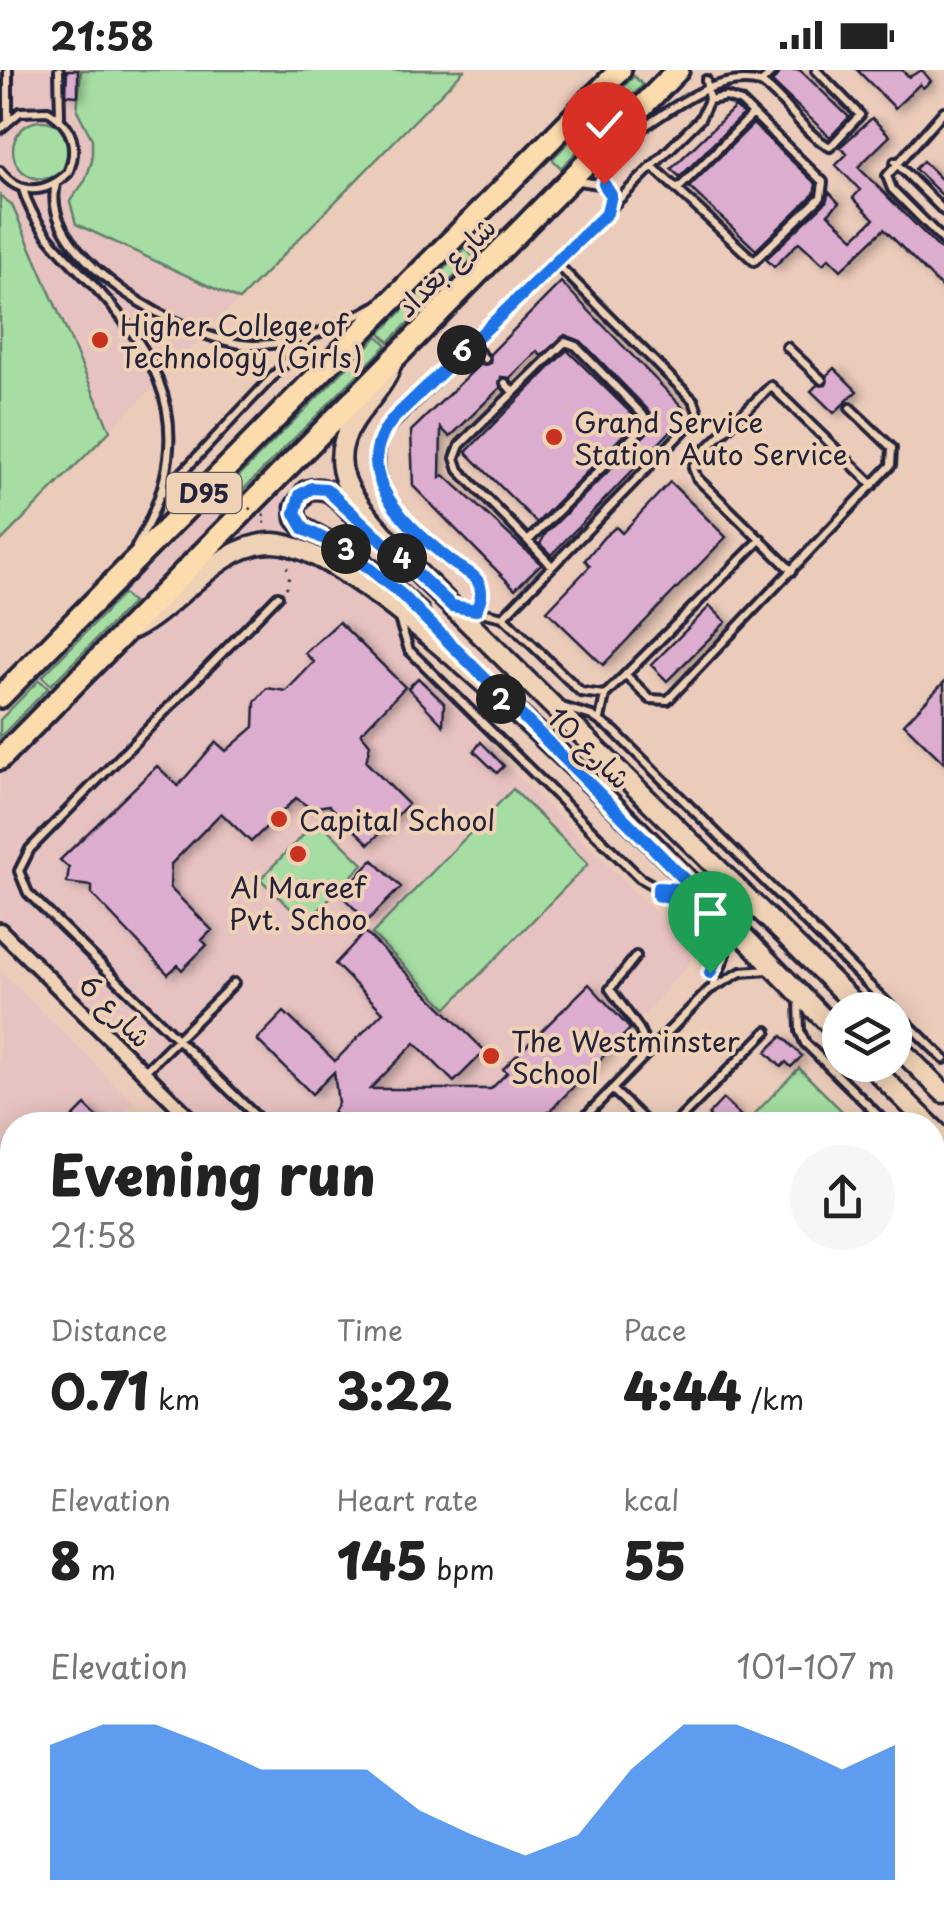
<!DOCTYPE html>
<html lang="en">
<head>
<meta charset="utf-8">
<style>
	:root { --surface:#fff; --page:#f6f6f6; --text:#222; --muted:#767676; --accent:#1a73e8 }
	body { margin:0; font-family:"Playpen Sans","Playpen Sans Arabic",sans-serif; background:var(--page); color:var(--text); height:100vh; display:flex; flex-direction:column; font-size:38px; white-space:nowrap }
	* { box-sizing:border-box; margin:0 }
	p { font-size:32px; color:var(--muted) }
	.icon { flex:none; width:55px; height:55px; fill:none; stroke:currentColor; stroke-width:2; stroke-linecap:round; stroke-linejoin:round }
	.map { position:relative; flex:1; overflow:hidden }
	.sheet { position:absolute; left:0px; top:1042px; width:945px; height:812px; display:flex; flex-direction:column; background:var(--surface); border-radius:40px 40px 0 0; box-shadow:0 5px 25px #0003 }
	.sheet>* { flex:none }
	.controls { position:absolute; left:822px; top:922px; display:grid; gap:20px }
	.controls a { display:grid; place-items:center; width:90px; height:90px; border-radius:50%; background:var(--surface); box-shadow:0 5px 25px #0003; font-size:50px }
	.pin { position:absolute; display:grid; place-items:center; width:85px; height:85px; color:#fff; margin:-102px -42px; border-radius:50% 50% 50% 0; rotate:-45deg; box-shadow:0 0 10px #0007 }
	.pin .icon { rotate:45deg }
	.km { position:absolute; width:50px; height:50px; margin:-25px; border-radius:50%; background:#222; color:#fff; font-size:28px; line-height:50px; text-align:center }
	.round { display:grid; place-items:center; flex:none; width:105px; height:105px; border-radius:52px; background:var(--page) }
	.head { display:flex; align-items:center; justify-content:space-between; height:170px; padding:0 50px }
	h1 { font-size:55px; font-weight:800; line-height:75px }
	.figures { display:grid; grid-template-columns:repeat(3,1fr); gap:15px; height:170px; padding:10px 50px }
	.figures div { display:grid; align-content:center }
	.figures b { font-size:50px; font-weight:800 }
	.figures small { font-size:28px; font-weight:400 }
	.figures p { font-size:28px }
	.chart { height:280px; padding:20px 50px }
	.chart p { display:flex; justify-content:space-between }
	.chart svg { width:100%; height:180px; margin-top:10px; fill:var(--accent); opacity:.7 }
	.status { display:flex; justify-content:space-between; align-items:center; height:70px; padding:0 50px; background:var(--surface); direction:ltr }
	.status svg { height:28px; fill:currentColor }
	.map>svg:first-child { display:block }
	.built { fill:#e6c2c0 }
	.green { fill:#a5dda2; stroke:#64806e; stroke-width:2.5 }
	.water { fill:#78c9cf; stroke:#568694; stroke-width:2.5 }
	.building { fill:#dcadce; stroke:#22223b; stroke-width:2.5; filter:url(#shadow) }
	.lines { fill:none; stroke-linecap:round; stroke-linejoin:round }
	.lane-casing { stroke:#22223b; stroke-width:14 }
	.street-casing { stroke:#22223b; stroke-width:20 }
	.secondary-casing { stroke:#22223b; stroke-width:25 }
	.primary-casing { stroke:#22223b; stroke-width:28 }
	.path { stroke:#22223b; stroke-width:2.5; stroke-dasharray:2.5 8; stroke-linecap:butt }
	.lane { stroke:#efd2b5; stroke-width:6 }
	.street { stroke:#efd2b5; stroke-width:12 }
	.secondary { stroke:#efd2b5; stroke-width:18 }
	.primary { stroke:#fcdcac; stroke-width:20 }
	.path-bridge { stroke:#22223b; stroke-width:2.5; stroke-dasharray:2.5 8; stroke-linecap:butt }
	.route-casing { stroke:#fff; stroke-width:20 }
	.route { stroke:#1a73e8; stroke-width:12 }
	.poi-dot { fill:#c8321e; stroke:#efd2b5; stroke-width:4 }
	.labels { text-anchor:middle; dominant-baseline:central; stroke-width:8; stroke-linejoin:round; paint-order:stroke }
	.shield { fill:#efd2b5; stroke:#605760; stroke-width:2.5 }
	.shield-label { font-size:25px; font-weight:bold; fill:#22223b }
	.street-label { font-size:28px; fill:#22223b; stroke:#efd2b5 }
	.poi-label { font-size:28px; fill:#22223b; stroke:#efd2b5; text-anchor:start }
</style>
</head>
<body>
<div class="status"><b>21:58</b><svg viewBox="0 0 49 12"><path d="M0 12V9h3v3zM5 12V6h3v6zM10 12V3h3v9zM15 12V0h3v12zM26 1h20v11H26zM47 4h2v5h-2z"/></svg></div>
<div class="map">
<svg width="944" height="1854" viewBox="0 0 944 1854">
	<defs>
		<filter id="shadow"><feDropShadow dx="5.5" dy="3" stdDeviation="5" flood-color="#0004"/></filter>
	</defs>
	<rect width="100%" height="100%" fill="#ebcbba"/>
	<filter id="ink" filterUnits="userSpaceOnUse"><feTurbulence type="fractalNoise" baseFrequency=".01" numOctaves="2"/><feDisplacementMap in="SourceGraphic" scale="20" xChannelSelector="R" yChannelSelector="G"/><feConvolveMatrix kernelMatrix="1 2 1 2 8 2 1 2 1" color-interpolation-filters="sRGB"/></filter>
	<g filter="url(#ink)">
		<path class="built" d="M0 0H464L0 472Z
			M245 375 515 704 689 876 690 892 547 1055H197L0 864V663L45 577Z
			M0 901 134 1033 112 1055H12V1156L0 1168Z
			M932 1119 944 1131V1407L932 1396Z
			M944 1763V1854H855L866 1843 932 1842 933 1775Z
			M505 1843H719L708 1854H516Z"/>
		<path class="green" d="M81 0H464L239 230 76 154 70 131 85 111 92 91V69L77 40Z
			M634 6 643 15 561 98 552 89Z
			M13 80a29 29 0 1 1 58 0a29 29 0 1 1-58 0Z
			M0 125 12 135 110 361 0 472Z
			M465 178 474 187 389 272 380 263Z
			M378 266 387 275 220 443 211 434Z
			M123 524 132 533 51 615 42 607Z
			M39 610 48 618 0 667V650Z
			M513 719 588 794 447 938 372 864Z
			M318 750 363 794 306 853 260 809Z
			M799 998 856 1055H744Z"/>
		<path class="water" d="M12 1335V1842L47 1843 35 1854H0V1347Z"/>
		<path class="building" d="M67 0H78V26L66 25Z
			M783 0H800L849 47 830 67 772 12Z
			M857 0H902L909 7 922 0 931 11 923 18 920 14 895 38Z
			M735 37 743 44 680 107 671 99Z
			M872 48 890 66 858 97 944 183V220L884 159 841 200 829 188 823 194 799 172 774 197 766 189 826 132 829 122 839 133 828 144 854 168 874 149 853 128 860 120 836 95 847 84 840 77Z
			M753 54 816 114 814 124 756 180 689 117Z
			M923 91 944 112V127L915 99Z
			M561 212 688 343 551 485 540 474 546 463 647 363 651 343 581 271 565 265 541 286 537 281 510 308 501 307 500 318 450 367 441 358 440 408 444 405 541 494 515 519 413 416 411 361 480 294 490 293V284Z
			M567 280 638 350 537 453 466 382Z
			M834 298 857 321 834 343 811 321 817 315H826L827 305Z
			M670 412 726 467 603 595 547 541 590 496 585 490 604 467 616 457 622 463Z
			M710 536 726 552 667 611 651 595Z
			M339 552 405 617 361 663 370 674 366 692 408 734 369 774 329 735 310 738 296 728 251 772 221 743 171 794 170 818 212 860 202 870 207 875 182 900 178 895 168 904 92 824V816L67 813 69 798 60 790 157 696 178 716 216 672 226 681 254 657 255 632 267 618 286 621 314 592 305 583Z
			M418 608 444 633 443 655 408 618Z
			M944 612V693L904 654Z
			M481 672 504 696 497 703 474 681Z
			M373 790 401 817 367 851 340 824Z
			M365 862 485 981 454 1012 415 973 370 1019H491L507 1003 503 999 589 914 630 959 536 1055H346L333 1042 338 1033 334 1002 312 1024 257 970 284 942 335 991 383 942 335 894Z
			M782 966 802 986 791 997 786 992 781 997 766 982Z
			M723 1029 742 1047 735 1055H718L708 1045Z
			M85 1035 105 1055H65Z
			M932 1158 944 1169V1211L932 1200Z
			M944 1824V1854H915L926 1842H932V1836Z
			M78 1842H96L85 1854H66Z
			M519 1842H545L556 1854H519L525 1848Z
			M638 1842H696L685 1854H627Z"/>
		<g class="lines">
			<defs>
				<path id="lane" d="M8 0V48
					M59 0 60 47
					M761 13 774 0
					M944 41 887 106 892 119 944 171
					M0 59 20 42 48 41C73 56 79 77 68 103 45 124 20 126 0 101
					M617 72C660 53 706 0 761 13 787 30 802 63 830 77L860 45 816 0
					M895 92 944 141
					M652 96 754 191 821 127 823 112 741 32 726 27 709 30
					M579 111 605 115 611 125 609 138
					M56 114C37 187 189 273 252 275 296 276 338 257 375 236
					M23 119C35 161 65 185 94 216 173 299 195 374 136 477
					M678 119 753 44
					M470 272 485 289
					M565 272 576 276 646 348 642 358 528 471 459 400 455 388 460 375Z
					M787 277 822 310
					M505 313 513 322
					M162 424 311 266
					M528 471 552 496
					M792 501 697 408 693 398 697 388 771 316 873 415
					M459 537 503 547 581 622 604 625
					M477 540C479 532 483 525 480 517 477 505 466 502 457 496 410 463 364 424 384 363L700 49 709 30 706 10
					M503 547 699 345 694 331 555 192
					M399 549 409 580 640 808 658 818 692 820
					M626 605 650 629 668 630 891 395 892 378 850 338
					M562 637 592 646 614 661 894 940
					M600 649 605 625 761 469
					M636 886 610 919 639 959 649 982
					M713 915 725 887 727 855
					M799 931 800 961 805 973 888 1055
					M895 941 944 989
					M144 1002 234 913
					M613 1020 649 1055
					M265 1055 28 823 19 801 30 779 278 526
					M577 1055 709 920 741 902 769 900
					M674 1055 767 961
					M932 1099 944 1110
					M932 1140 944 1147
					M0 1170 12 1184
					M0 1194 12 1183
					M932 1391 944 1403
					M932 1804 944 1793
					M233 1854 244 1842
					M585 1854 596 1842
					M738 1854 750 1842
					M883 1854 895 1842"/>
				<path id="street" d="M0 860 197 1055
					M0 1269 12 1256
					M932 1727 944 1715
					M181 1854 193 1842
					M808 1854 819 1842"/>
				<path id="secondary" d="M392 293C384 317 368 330 354 351 315 408 374 447 404 489L861 940
					M352 443C338 428 327 413 306 421L295 437 296 449 305 459 357 487 419 542
					M133 559C179 536 218 473 273 473 379 474 749 875 840 965
					M895 974 944 1023
					M870 995 930 1055
					M932 1057 944 1069"/>
				<path id="primary" d="M0 627 620 0
					M0 689 678 0"/>
			</defs>
			<use href="#lane" class="lane-casing"/>
			<use href="#street" class="street-casing"/>
			<use href="#secondary" class="secondary-casing"/>
			<use href="#primary" class="primary-casing"/>
			<path class="path" d="M234 423 231 420 237 414
				M263 445 268 449 264 453
				M286 518 290 513 287 497"/>
			<use href="#lane" class="lane"/>
			<use href="#street" class="street"/>
			<use href="#secondary" class="secondary"/>
			<use href="#primary" class="primary"/>
			<path class="path-bridge" d="M234 423 264 453"/>
		</g>
	</g>
	<g class="lines" filter="url(#ink)">
		<defs>
			<path id="route" d="M604 114 611 125 607 143 395 347C343 404 410 458 452 492 459 498 471 502 477 510 484 520 481 529 476 540L452 536 326 419 312 418 300 425 295 443 304 459 345 479 402 525 695 820 658 818V826C698 830 731 863 710 903"/>
		</defs>
		<use href="#route" class="route-casing"/>
		<use href="#route" class="route"/>
	</g>
	<g class="poi-dot">
		<circle cx="100" cy="270" r="10"/>
		<circle cx="554" cy="367" r="10"/>
		<circle cx="279" cy="749" r="10"/>
		<circle cx="298" cy="784" r="10"/>
		<circle cx="491" cy="986" r="10"/>
	</g>
	<g class="labels">
		<rect class="shield" x="166.5" y="403" width="75" height="40" rx="8"/>
		<g class="shield-label">
			<text x="204" y="423">D95</text>
		</g>
		<g class="street-label">
			<text transform="translate(445 196) rotate(-45)">شارع بغداد</text>
			<text transform="translate(590 677) rotate(44)">شارع 10</text>
			<text transform="translate(116 940) rotate(45)">شارع 6</text>
		</g>
		<g class="poi-label">
			<text x="120" y="254">Higher College of<tspan x="120" dy="32">Technology (Girls)</tspan></text>
			<text x="574" y="351">Grand Service<tspan x="574" dy="32">Station Auto Service</tspan></text>
			<text x="299" y="749">Capital School</text>
			<text x="298" y="816" text-anchor="middle">Al Mareef<tspan x="298" dy="32">Pvt. Schoo</tspan></text>
			<text x="511" y="970">The Westminster<tspan x="511" dy="32">School</tspan></text>
		</g>
	</g>
</svg>
<div class="controls">
<a><svg class="icon" aria-label="layers" viewBox="0 0 24 24"><path d="M12 4l9 5-9 5-9-5zM3 14l9 5 9-5"/></svg></a>
</div>
<div class="pin" style="left:710px;top:903px;background:#1e9e55"><svg class="icon" aria-label="arrive" viewBox="0 0 24 24"><path d="M6 21V4h12l-3 4 3 4H6"/></svg></div>
<div class="pin" style="left:604px;top:114px;background:#d93025"><svg class="icon" aria-label="check" viewBox="0 0 24 24"><path d="M5 12l5 5 9-10"/></svg></div>
<b class="km" style="left:501px;top:629px">2</b>
<b class="km" style="left:346px;top:479px">3</b>
<b class="km" style="left:402px;top:488px">4</b>
<b class="km" style="left:462px;top:280px">6</b>
<section class="sheet">
<div class="head"><div><h1>Evening run</h1><p>21:58</p></div><a class="round"><svg class="icon" aria-label="share" viewBox="0 0 24 24"><path d="M12 15V3M7 8l5-5 5 5M5 13v7h14v-7"/></svg></a></div>
<div class="figures">
<div><p>Distance</p><b>0.71<small> km</small></b></div>
<div><p>Time</p><b>3:22</b></div>
<div><p>Pace</p><b>4:44<small> /km</small></b></div>
</div>
<div class="figures">
<div><p>Elevation</p><b>8<small> m</small></b></div>
<div><p>Heart rate</p><b>145<small> bpm</small></b></div>
<div><p>kcal</p><b>55</b></div>
</div>
<div class="chart"><p><span>Elevation</span>101–107 m</p>
<svg viewBox="0 0 160 44" preserveAspectRatio="none"><path d="M0 44V11L10 6L20 6L30 11L40 17L50 17L60 17L70 27L80 33L90 38L100 33L110 17L120 6L130 6L140 11L150 17L160 11V44z"/></svg>
</div>
</section>
</div>
</body>
</html>
